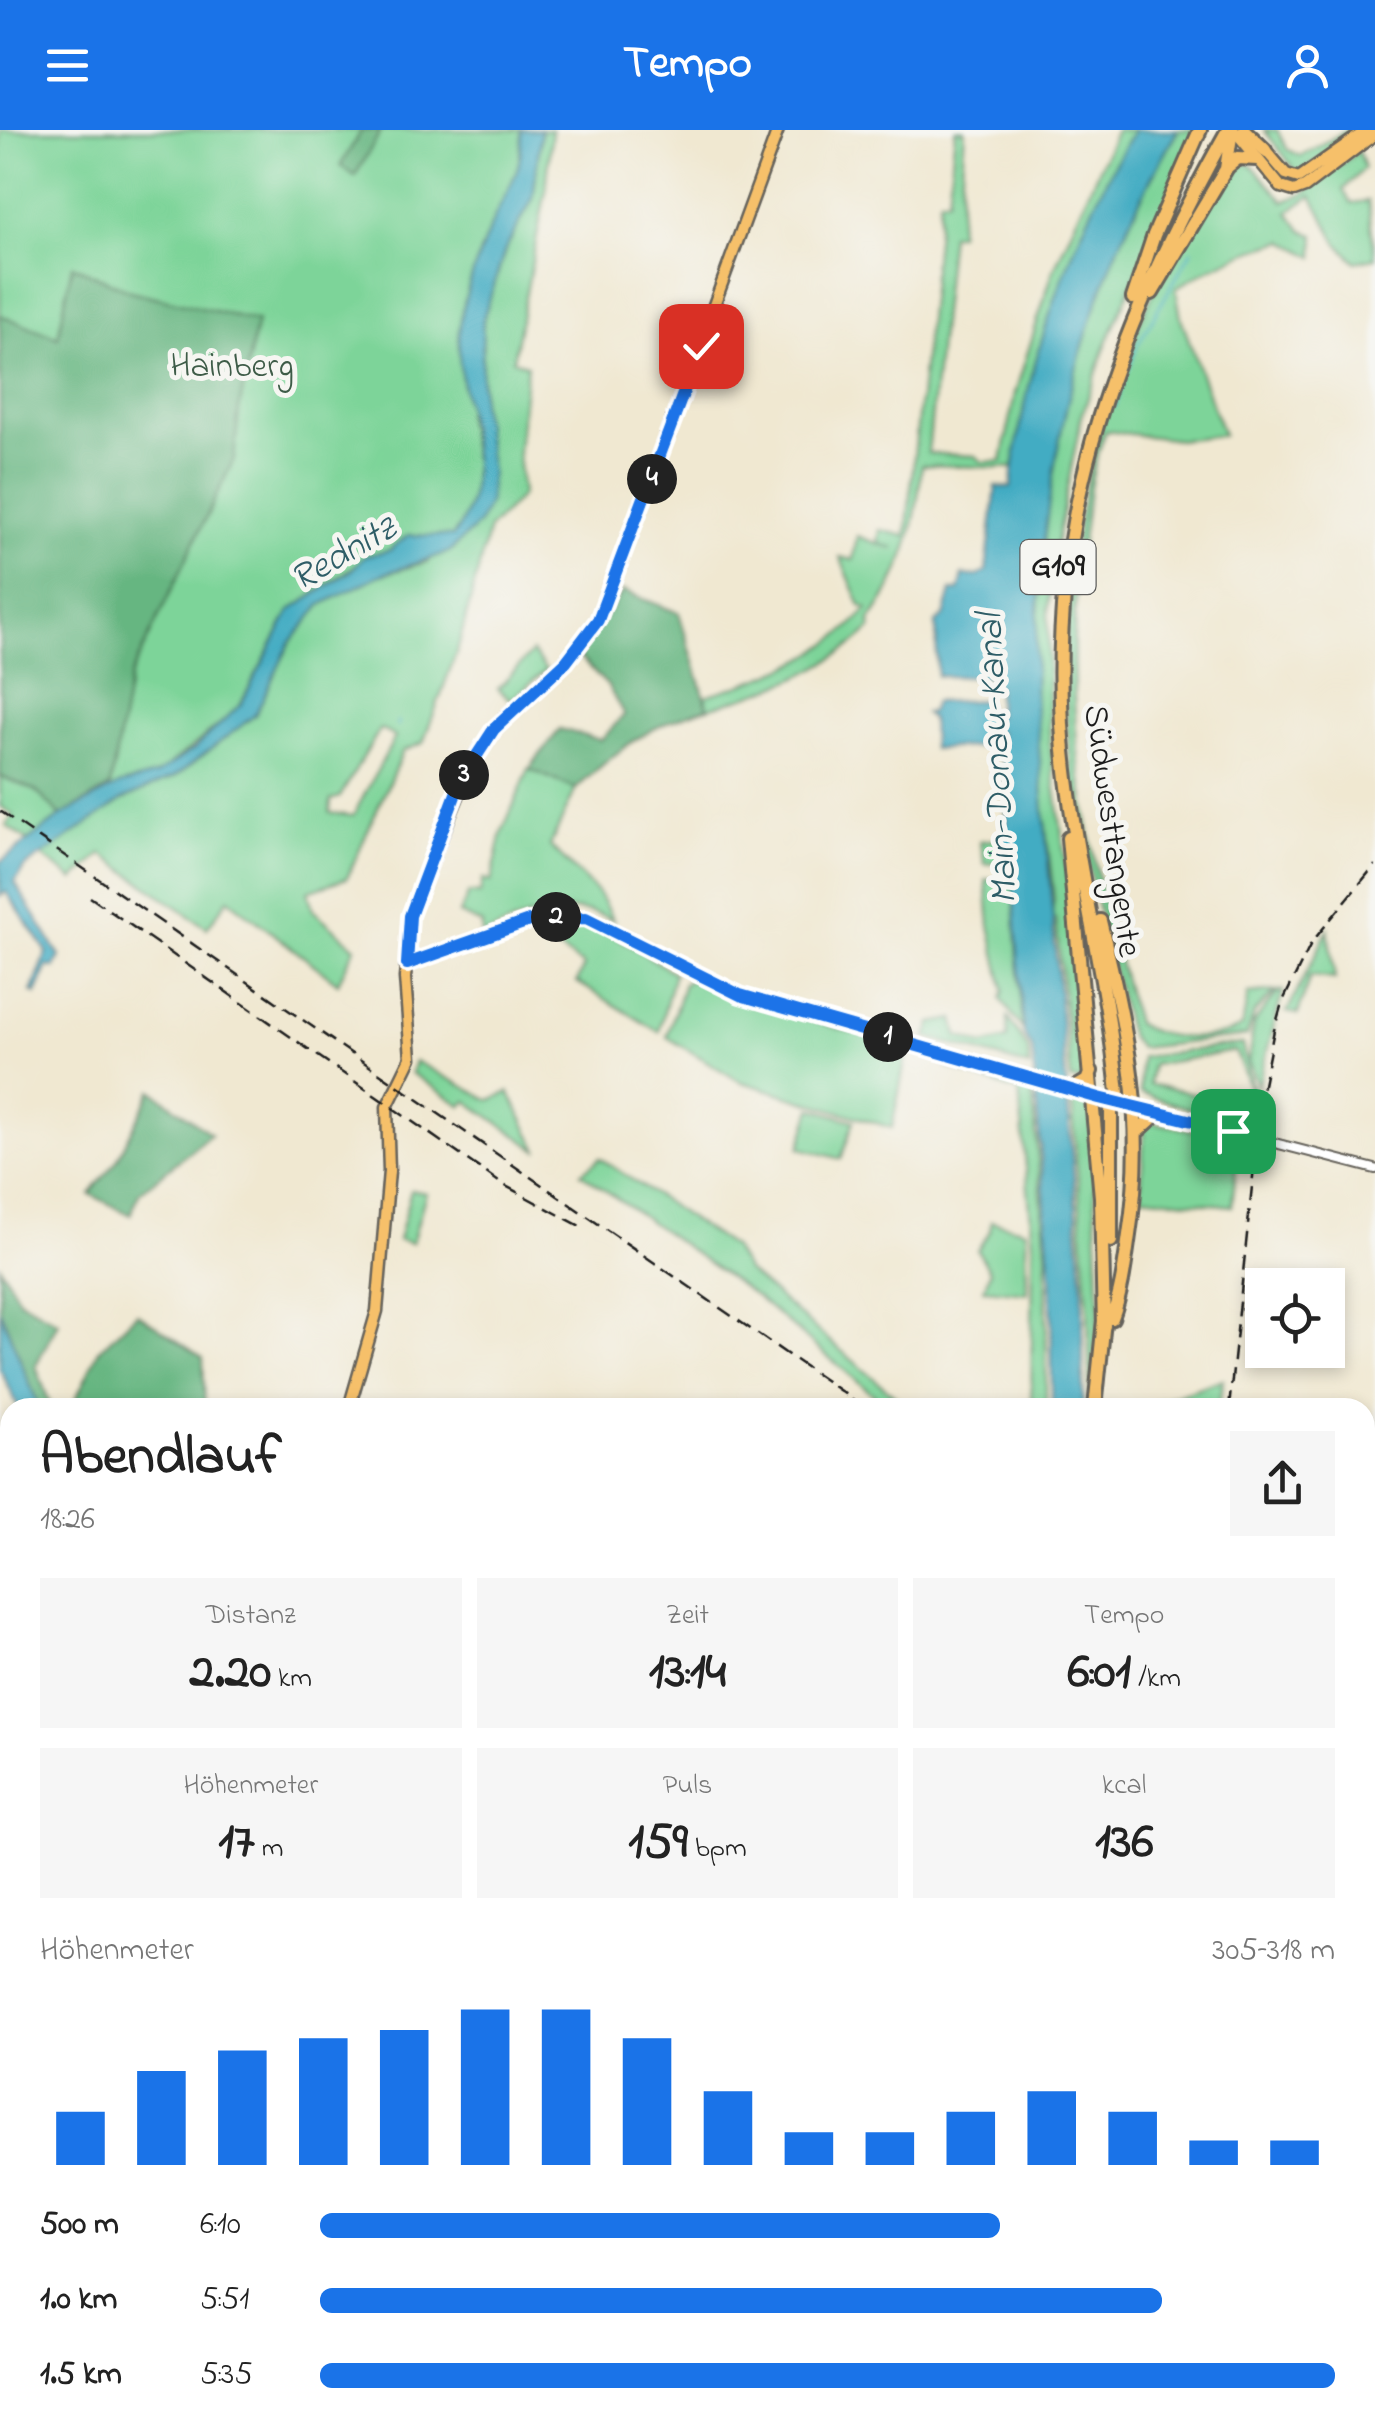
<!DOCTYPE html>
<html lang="de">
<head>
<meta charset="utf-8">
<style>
	:root { --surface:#fff; --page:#f6f6f6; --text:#222; --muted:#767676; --accent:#1a73e8 }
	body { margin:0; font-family:"Indie Flower",sans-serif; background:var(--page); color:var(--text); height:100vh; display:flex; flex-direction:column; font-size:38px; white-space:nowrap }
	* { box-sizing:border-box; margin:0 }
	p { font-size:32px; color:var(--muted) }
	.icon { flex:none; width:55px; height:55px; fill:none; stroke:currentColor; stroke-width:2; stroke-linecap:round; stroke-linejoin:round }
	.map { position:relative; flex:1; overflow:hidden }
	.details { position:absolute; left:0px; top:1268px; width:1375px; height:1038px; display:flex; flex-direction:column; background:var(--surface); border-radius:30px 30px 0 0; box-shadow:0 5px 15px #0003 }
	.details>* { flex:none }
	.tools { position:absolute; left:1245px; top:1138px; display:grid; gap:20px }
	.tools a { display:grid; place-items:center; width:100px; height:100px; border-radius:0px; background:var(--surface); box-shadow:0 5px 15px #0003; font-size:50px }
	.pin { position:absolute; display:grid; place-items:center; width:85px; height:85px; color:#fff; margin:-42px; border-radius:20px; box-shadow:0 5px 15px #0006 }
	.km { position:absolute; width:50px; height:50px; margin:-25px; border-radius:50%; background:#222; color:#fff; font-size:28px; line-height:50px; text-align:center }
	.round { display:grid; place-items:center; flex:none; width:105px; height:105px; border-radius:0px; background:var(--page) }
	.headline { display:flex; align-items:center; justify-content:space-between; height:170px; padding:0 40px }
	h1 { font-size:55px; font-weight:700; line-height:75px }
	.stats { display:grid; grid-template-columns:repeat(3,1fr); gap:15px; height:170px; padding:10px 40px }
	.stats div { display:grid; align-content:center; border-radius:0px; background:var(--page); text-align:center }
	.stats b { font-size:50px; font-weight:700 }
	.stats small { font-size:28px; font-weight:400 }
	.stats p { font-size:28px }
	.chart { height:280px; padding:20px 40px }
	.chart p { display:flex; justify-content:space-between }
	.chart svg { width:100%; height:180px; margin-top:10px; stroke:var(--accent); stroke-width:6 }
	ul { padding:0 40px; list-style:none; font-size:32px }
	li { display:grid; grid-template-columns:160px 120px 1fr; align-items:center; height:75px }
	li i { height:25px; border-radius:12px; background:var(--accent) }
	header { display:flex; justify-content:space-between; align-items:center; height:130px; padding:0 40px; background:var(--accent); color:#fff; font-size:45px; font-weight:700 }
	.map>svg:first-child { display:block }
	.green { fill:#7dd499; stroke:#4c785a; stroke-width:2.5; fill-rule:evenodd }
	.forest { fill:#66b681; stroke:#41694e; stroke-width:2.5 }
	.water { fill:#43acc3; stroke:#306470; stroke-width:2.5 }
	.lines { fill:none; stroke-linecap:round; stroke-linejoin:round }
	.stream { stroke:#43acc3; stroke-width:2.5 }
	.minor-casing { stroke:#66635b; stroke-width:12 }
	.major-casing { stroke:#66635b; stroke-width:15 }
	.highway-casing { stroke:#66635b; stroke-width:18 }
	.minor { stroke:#fff; stroke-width:8 }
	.major { stroke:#f6c06b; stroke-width:10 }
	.highway { stroke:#f6c06b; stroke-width:12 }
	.rail { stroke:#1c1c1c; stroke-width:2.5; stroke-dasharray:15 8; stroke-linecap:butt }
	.minor-bridge-casing { stroke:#66635b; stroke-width:12; stroke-linecap:butt }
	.minor-bridge { stroke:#fff; stroke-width:8 }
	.route-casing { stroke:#fff; stroke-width:20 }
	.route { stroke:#1a73e8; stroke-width:12 }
	.labels { text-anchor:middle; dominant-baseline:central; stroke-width:10; stroke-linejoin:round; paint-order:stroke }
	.shield { fill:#f6f6f2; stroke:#5d5d5c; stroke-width:2.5 }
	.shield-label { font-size:32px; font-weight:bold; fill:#1c1c1c }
	.park-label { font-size:35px; fill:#3e5c48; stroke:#f6f6f2 }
	.street-label { font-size:35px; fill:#1c1c1c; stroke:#f6f6f2 }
	.water-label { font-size:38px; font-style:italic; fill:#2e5d67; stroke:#f6f6f2 }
</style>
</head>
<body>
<header><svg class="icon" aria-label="menu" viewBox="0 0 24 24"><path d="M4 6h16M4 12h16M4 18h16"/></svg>Tempo<svg class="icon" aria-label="person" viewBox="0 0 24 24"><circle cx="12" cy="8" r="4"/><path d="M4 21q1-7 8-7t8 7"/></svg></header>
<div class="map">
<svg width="1375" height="2304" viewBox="0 0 1375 2304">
	<rect width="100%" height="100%" fill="#f6f6f2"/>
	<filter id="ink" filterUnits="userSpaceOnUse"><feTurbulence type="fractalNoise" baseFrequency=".01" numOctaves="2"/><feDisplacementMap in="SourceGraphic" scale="20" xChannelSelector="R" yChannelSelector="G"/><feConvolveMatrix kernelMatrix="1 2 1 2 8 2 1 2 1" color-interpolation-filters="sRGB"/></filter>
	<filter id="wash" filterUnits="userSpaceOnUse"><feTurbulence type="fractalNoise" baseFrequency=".0048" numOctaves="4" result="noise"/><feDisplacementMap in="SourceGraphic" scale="40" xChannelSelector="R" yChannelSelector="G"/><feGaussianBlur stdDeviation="2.25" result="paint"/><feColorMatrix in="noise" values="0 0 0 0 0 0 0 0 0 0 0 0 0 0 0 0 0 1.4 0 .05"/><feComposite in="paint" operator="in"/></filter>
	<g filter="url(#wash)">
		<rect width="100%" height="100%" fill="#f0e8d1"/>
		<path class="green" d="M0 0H522L520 38 471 154 466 287 477 353 465 388 453 406 356 435 290 481 238 579 160 643 112 665 93 664 71 681 0 632Z
			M541 0H552L546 61 513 230 527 235 518 322 522 365 489 399 458 518 423 613 403 621 347 748 308 761 313 780 355 817 338 853 228 769 207 798 102 724 74 750 39 724 122 670 176 646 255 585 290 513 321 475 378 446 427 432 488 372 491 343 481 272 483 189 505 120 533 68ZM380 599 395 607 353 686 330 683 331 670 340 667Z
			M955 0H965L958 104H950L928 323 976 326 982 332 1002 331 1015 263 1053 141 1116 0H1134C1072 103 1036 221 1013 338L922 335C916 395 906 442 870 491L871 499C824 543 770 560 708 578L705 566C768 547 822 529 868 479L861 476 840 427 853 430 857 406 894 419 878 413 880 400 906 406 940 69H948Z
			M1178 0H1198L1105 217 1081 289 1053 429 1048 482 1050 615 1074 795 1087 942 1079 951 1071 950 1056 789 1051 788 1054 769C1047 702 1036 633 1035 565 1031 368 1076 170 1178 0Z
			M1264 0H1277L1287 19 1301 26 1347 0H1358L1298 44Z
			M1358 21 1364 38 1343 60 1351 73 1368 71 1375 128 1356 132 1337 113 1312 66 1288 82 1303 101 1315 105 1314 127 1285 111C1248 120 1207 137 1176 159L1181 188 1223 305 1179 310 1106 301C1090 340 1085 386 1080 428 1059 594 1090 735 1136 893 1164 911 1212 912 1242 897L1248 864 1276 861 1254 883 1247 906 1140 918 1130 908C1109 823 1086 737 1073 650 1051 494 1077 335 1140 191 1163 139 1198 90 1228 42L1238 33 1251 34 1284 71 1302 65Z
			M532 522 546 540 511 570 498 559Z
			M529 639 576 659 550 716 599 764 613 790C563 768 530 785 482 806V794L459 784 469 763 480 764 483 749 491 752 502 702Z
			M0 646 36 661 61 686 28 711 6 696 13 685 0 676Z
			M999 709 1001 724 1012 742 1023 900 1001 869 1004 860 990 796 986 750 1000 748 999 733 985 734 980 711Z
			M557 791C603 791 637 820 674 843L659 902 577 852 584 836 549 813Z
			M1328 800 1335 849 1310 846 1298 884 1287 882Z
			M691 850 741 871 902 916 907 922 892 998 739 951 667 907 684 853Z
			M1279 861H1283L1258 956 1248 931 1254 892Z
			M1008 888 1028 919 1029 937 927 907 932 893 954 889 958 906 983 915 1007 909Z
			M1242 914 1252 959 1243 996 1140 963 1141 927ZM1235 921 1249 956 1246 975 1149 954 1152 935Z
			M415 931 490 970 509 962 539 1021 467 971 462 976 411 943Z
			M945 933H962L1032 959 1047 1130 1046 1277H1031L1033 1114 1019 962 944 936Z
			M1072 971 1091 977 1100 1177 1090 1274 1088 1181Z
			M812 978 854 991 841 1029 800 1018Z
			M1151 992 1239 1010 1232 1076 1141 1066 1144 999Z
			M600 1028 732 1117 747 1141 908 1277H888L758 1168 581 1043Z
			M411 1060 426 1063 412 1113 398 1110Z
			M991 1091 1026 1100 1027 1163 984 1159 990 1141 977 1120 990 1101Z
			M1223 1249 1219 1275 1212 1277 1140 1278Z
			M300 2295H489L492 2304H305Z"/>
		<path class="forest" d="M362 0 381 1 355 46 340 36Z
			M72 135 130 161 257 191 239 279 234 329 130 547 110 657 61 686 36 661 0 646V185L58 207Z
			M623 461 679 483 708 578C649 595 620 617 576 659L529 639 560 599 601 610 624 585 607 555 577 525Z
			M152 960 211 1004 139 1063 131 1085 90 1064 117 1030Z
			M0 1136 20 1170 58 1192 36 1236 51 1277H39L0 1180Z
			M137 1183 203 1228 205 1277H72L99 1220Z
			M0 1868 10 1875V2220L0 2212Z"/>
		<path class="water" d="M521 0H541L533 68 505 120 483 189 481 272 491 342 489 372 478 395 449 422 378 446 321 475 290 513 255 585 176 646 122 670 24 738 15 753 60 826 55 838 48 836 36 864 32 862 47 822 6 762 0 766V732L61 686 119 655 155 645 194 619 241 574 290 481 353 439 364 426 390 420 408 405 453 406C501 341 448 262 461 189 466 157 482 116 495 86 511 52 523 41 521 0Z
			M1134 0H1178C1071 180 1037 362 1035 569L1083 1158V1277H1052L1051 1147 1032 918 1024 905 1012 742 1005 713 999 709 1007 694 999 601 990 602V616L932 619 931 590 925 583 930 582 934 572 985 570 990 586 997 587V556L989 547 937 546 936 493 944 486 951 461H959L963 445 978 446 986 441 996 357H1011C1025 234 1071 106 1134 0Z
			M0 1180 39 1277H18L0 1239Z"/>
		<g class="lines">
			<path class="stream" d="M1114 277 1137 216 1192 120
				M398 596V591
				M430 2304 431 2295"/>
		</g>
	</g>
	<g filter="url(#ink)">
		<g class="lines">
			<defs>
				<path id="minor" d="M407 835 532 790 586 789 741 865 1094 966
					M1132 976 1233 1001
					M1267 1011 1375 1039
					M0 1403V1411"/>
				<path id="major" d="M1234 0 1281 57 1294 61 1305 57 1375 4
					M1262 16 1286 44 1299 48 1367 0
					M349 1278 377 1181 389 1041 387 977 411 928 405 848 411 782 475 625 501 591 580 517 601 484 778 0
					M0 1527 10 1531
					M1365 2087 1375 2082
					M1365 2099 1375 2094
					M1365 2190 1375 2192
					M207 2304 212 2295
					M600 2304 616 2295
					M614 2304 628 2295"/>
				<path id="highway" d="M1244 0 1265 20
					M1227 37 1238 28 1257 29
					M1152 163 1226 39 1232 0
					M1133 168 1154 105 1200 0
					M1068 708 1101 1067 1104 1196
					M1100 791C1127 902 1147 990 1129 1105 1125 1133 1122 1161 1112 1188
					M1072 960 1087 951 1091 941
					M1118 963C1108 857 1080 754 1067 649 1037 406 1111 208 1228 0
					M1139 1000 1159 982
					M1111 1111V981
					M1095 1278 1104 1190
					M1011 2295 1012 2304
					M1026 2295 1027 2304"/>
			</defs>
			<use href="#minor" class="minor-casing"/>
			<use href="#major" class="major-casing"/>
			<use href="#highway" class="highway-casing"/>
			<use href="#minor" class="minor"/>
			<use href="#major" class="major"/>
			<use href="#highway" class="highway"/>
			<path class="rail" d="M0 681 865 1278
				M90 767 502 1054 580 1096
				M1229 1278 1262 960 1274 900 1282 873 1312 812 1375 735
				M1365 1623 1375 1630
				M1170 2295 1173 2304"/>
			<defs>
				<path id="minor-bridge" d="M1099 968 1132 976
					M1233 1001 1267 1011"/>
			</defs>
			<use href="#minor-bridge" class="minor-bridge-casing"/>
			<use href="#minor-bridge" class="minor-bridge"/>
		</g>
	</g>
	<g class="lines" filter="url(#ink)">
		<defs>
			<path id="route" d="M701 216 598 490 566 532 494 599 461 650 410 786 407 834 529 791 586 788 740 865 1099 968 1233 1001"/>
		</defs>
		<use href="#route" class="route-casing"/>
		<use href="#route" class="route"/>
	</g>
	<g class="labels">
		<rect class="shield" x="1020.5" y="410" width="75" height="54" rx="8"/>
		<g class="shield-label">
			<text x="1058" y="437">G109</text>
		</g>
		<g class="park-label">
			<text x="232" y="237">Hainberg</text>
		</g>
		<g class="street-label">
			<text transform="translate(1111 701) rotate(82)">Südwesttangente</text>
		</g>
		<g class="water-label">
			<text transform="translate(344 425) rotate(-30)">Rednitz</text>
			<text transform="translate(999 629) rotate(-93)">Main-Donau-Kanal</text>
		</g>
	</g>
</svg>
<div class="tools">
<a><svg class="icon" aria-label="locate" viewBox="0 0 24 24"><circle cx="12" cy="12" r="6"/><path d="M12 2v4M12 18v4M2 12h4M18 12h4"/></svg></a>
</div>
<div class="pin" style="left:1233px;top:1001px;background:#1e9e55"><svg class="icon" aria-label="arrive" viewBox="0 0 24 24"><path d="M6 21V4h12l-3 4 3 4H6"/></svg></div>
<div class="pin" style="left:701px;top:216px;background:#d93025"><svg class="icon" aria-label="check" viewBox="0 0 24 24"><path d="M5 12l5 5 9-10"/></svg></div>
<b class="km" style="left:888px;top:907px">1</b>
<b class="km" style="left:556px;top:787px">2</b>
<b class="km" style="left:464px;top:645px">3</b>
<b class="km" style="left:652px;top:349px">4</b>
<section class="details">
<div class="headline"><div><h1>Abendlauf</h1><p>18:26</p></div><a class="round"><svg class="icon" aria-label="share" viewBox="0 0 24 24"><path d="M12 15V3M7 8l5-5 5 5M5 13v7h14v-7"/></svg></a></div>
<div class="stats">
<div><p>Distanz</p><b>2.20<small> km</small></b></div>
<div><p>Zeit</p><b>13:14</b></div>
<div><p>Tempo</p><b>6:01<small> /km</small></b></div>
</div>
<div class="stats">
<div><p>Höhenmeter</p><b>17<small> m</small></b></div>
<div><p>Puls</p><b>159<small> bpm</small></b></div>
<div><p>kcal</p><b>136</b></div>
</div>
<div class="chart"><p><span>Höhenmeter</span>305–318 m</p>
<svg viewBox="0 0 160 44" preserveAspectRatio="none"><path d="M5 44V31M15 44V21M25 44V16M35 44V13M45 44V11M55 44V6M65 44V6M75 44V13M85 44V26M95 44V36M105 44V36M115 44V31M125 44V26M135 44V31M145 44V38M155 44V38"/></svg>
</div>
<ul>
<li><b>500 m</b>6:10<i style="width:67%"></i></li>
<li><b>1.0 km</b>5:51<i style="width:83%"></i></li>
<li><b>1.5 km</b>5:35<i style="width:100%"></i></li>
</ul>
</section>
</div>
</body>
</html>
